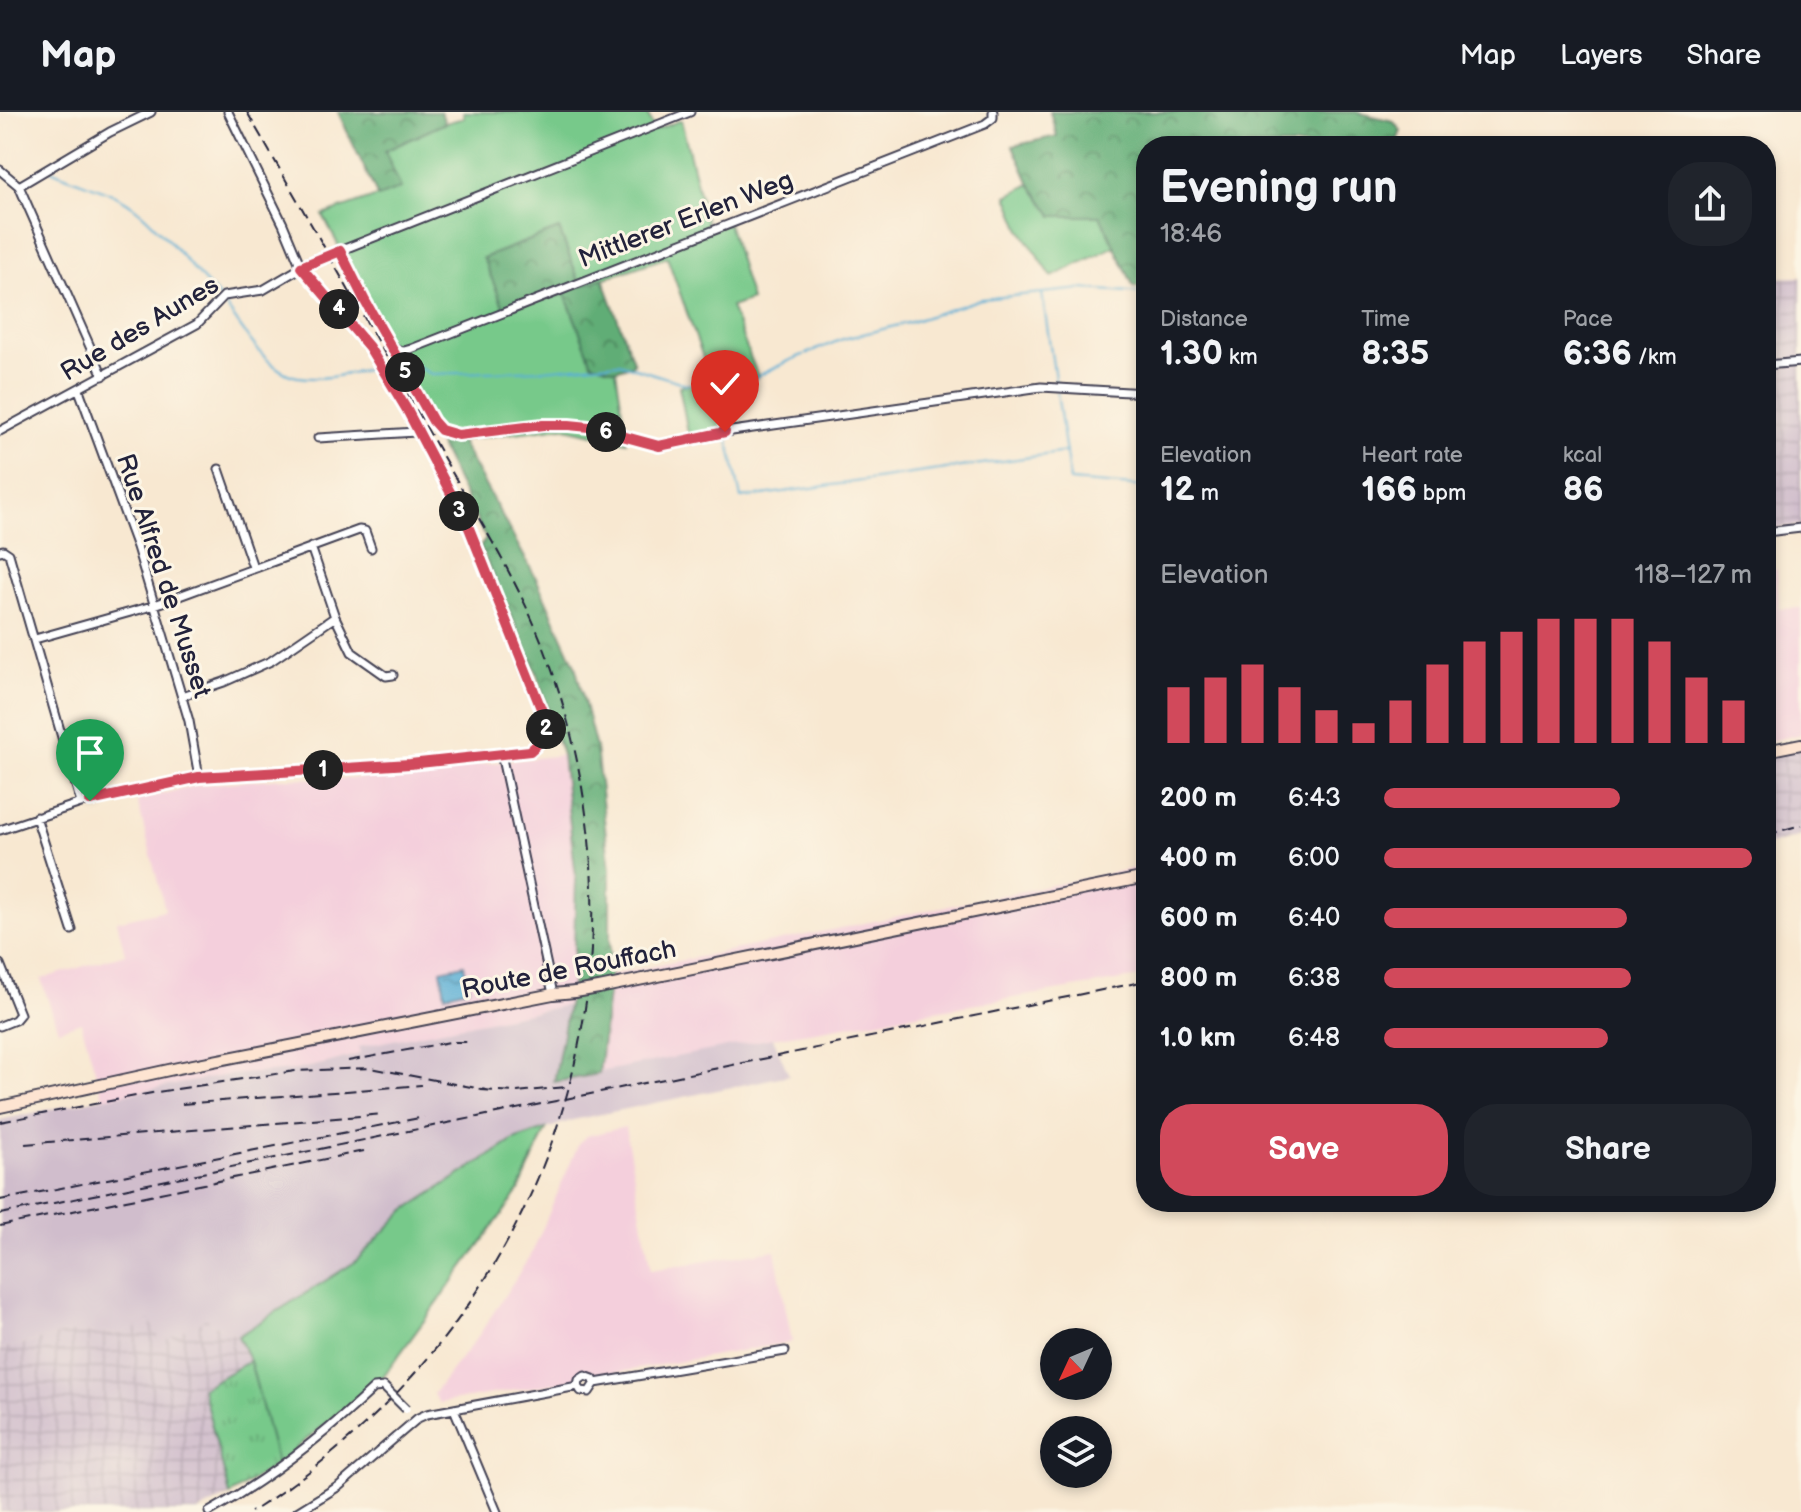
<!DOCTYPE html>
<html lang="en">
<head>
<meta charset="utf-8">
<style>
	:root { --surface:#171b24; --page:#20242c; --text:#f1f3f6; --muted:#9ea1a6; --line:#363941; --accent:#d1495b }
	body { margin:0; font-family:"Balsamiq Sans",sans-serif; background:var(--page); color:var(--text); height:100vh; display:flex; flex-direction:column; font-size:30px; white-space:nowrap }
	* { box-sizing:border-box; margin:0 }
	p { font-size:26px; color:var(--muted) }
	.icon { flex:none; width:44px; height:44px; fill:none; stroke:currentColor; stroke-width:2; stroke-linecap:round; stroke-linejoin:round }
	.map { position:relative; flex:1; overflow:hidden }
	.side { position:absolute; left:1136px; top:24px; width:640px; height:1076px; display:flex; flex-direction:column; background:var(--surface); border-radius:32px; box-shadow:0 4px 12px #0003 }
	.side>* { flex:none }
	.needle { width:52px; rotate:226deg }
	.buttons { position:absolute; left:1040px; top:1216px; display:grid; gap:16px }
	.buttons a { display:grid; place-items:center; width:72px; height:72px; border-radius:50%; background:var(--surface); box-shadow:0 4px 12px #0003; font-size:40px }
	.pin { position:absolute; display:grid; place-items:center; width:68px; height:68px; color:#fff; margin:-82px -34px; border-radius:50% 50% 50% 0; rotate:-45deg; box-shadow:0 0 8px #0007 }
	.pin .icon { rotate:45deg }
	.km { position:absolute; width:40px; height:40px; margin:-20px; border-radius:50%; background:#222; color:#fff; font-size:22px; line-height:40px; text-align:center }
	.round { display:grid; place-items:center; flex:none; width:84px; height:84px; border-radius:32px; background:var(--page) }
	.head { display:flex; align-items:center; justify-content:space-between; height:136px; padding:0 24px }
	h1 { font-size:44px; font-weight:800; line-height:60px }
	.stats { display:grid; grid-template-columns:repeat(3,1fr); gap:12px; height:136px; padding:8px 24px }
	.stats div { display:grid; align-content:center }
	.stats b { font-size:34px; font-weight:800 }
	.stats small { font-size:22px; font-weight:400 }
	.stats p { font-size:22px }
	.chart { height:224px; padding:16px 24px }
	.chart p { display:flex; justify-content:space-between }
	.chart svg { width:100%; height:144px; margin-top:8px; stroke:var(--accent); stroke-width:6 }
	.primary-button { display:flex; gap:16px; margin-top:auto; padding:16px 24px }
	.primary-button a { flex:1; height:92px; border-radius:32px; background:var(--accent); color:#fff; font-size:32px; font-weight:800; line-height:92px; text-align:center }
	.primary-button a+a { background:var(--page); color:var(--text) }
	ul { padding:0 24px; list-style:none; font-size:26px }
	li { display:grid; grid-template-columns:128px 96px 1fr; align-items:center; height:60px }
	li i { height:20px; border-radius:10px; background:var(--accent) }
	header { display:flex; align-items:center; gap:48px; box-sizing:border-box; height:112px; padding:0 40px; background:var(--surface); border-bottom:2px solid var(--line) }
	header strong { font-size:38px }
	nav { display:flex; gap:44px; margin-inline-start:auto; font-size:28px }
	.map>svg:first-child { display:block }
	.built { fill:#f4cfdc }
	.industrial { fill:url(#industrial-grid) }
	.railway { fill:#d0bdcc }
	.green { fill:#77c98a; stroke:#4c7662; stroke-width:2 }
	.forest { fill:url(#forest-crowns); stroke:#426858; stroke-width:2 }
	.park { fill:url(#park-tufts); stroke:#4c7662; stroke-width:2 }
	.water { fill:url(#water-ripples); stroke:#3d6888; stroke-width:2 }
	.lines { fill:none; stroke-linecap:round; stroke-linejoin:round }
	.stream { stroke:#58aed5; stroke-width:2 }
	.street-casing { stroke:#424052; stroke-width:11 }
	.secondary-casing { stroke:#424052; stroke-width:14 }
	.street { stroke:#fff; stroke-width:7 }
	.secondary { stroke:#fde4d1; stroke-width:10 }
	.rail { stroke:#22223b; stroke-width:2; stroke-dasharray:12 6; stroke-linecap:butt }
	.street-bridge-casing { stroke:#424052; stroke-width:11; stroke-linecap:butt }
	.secondary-bridge-casing { stroke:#424052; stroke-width:14; stroke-linecap:butt }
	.street-bridge { stroke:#fff; stroke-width:7 }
	.secondary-bridge { stroke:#fde4d1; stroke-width:10 }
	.route-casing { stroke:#fff; stroke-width:16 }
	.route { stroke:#d1495b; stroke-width:10 }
	.labels { text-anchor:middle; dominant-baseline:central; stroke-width:6; stroke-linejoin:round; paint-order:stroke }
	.street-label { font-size:26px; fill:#22223b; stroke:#fcf5e5 }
</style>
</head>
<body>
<header>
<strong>Map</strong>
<nav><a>Map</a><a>Layers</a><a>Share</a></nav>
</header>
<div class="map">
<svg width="1801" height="1400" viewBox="0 0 1801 1400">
	<defs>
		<pattern id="industrial-grid" width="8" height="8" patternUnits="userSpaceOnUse" patternTransform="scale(2)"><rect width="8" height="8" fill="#d0bdcc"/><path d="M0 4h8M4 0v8" fill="none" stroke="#b2a2b0"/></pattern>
		<pattern id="forest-crowns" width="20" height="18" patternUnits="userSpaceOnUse" patternTransform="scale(2)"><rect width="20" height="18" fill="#61ad76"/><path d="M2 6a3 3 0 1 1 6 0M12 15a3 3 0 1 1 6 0" fill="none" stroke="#508c62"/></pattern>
		<pattern id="park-tufts" width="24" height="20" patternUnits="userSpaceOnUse" patternTransform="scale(2)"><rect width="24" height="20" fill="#77c98a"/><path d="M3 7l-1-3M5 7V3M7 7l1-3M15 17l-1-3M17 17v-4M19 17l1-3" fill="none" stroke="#67ac78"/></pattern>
		<pattern id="water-ripples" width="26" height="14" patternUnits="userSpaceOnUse" patternTransform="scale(2)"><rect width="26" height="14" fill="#58aed5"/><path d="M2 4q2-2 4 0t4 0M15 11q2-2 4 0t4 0" fill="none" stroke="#488dae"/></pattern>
	</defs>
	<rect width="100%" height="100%" fill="#fcf5e5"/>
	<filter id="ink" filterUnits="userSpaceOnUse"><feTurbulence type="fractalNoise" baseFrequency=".0125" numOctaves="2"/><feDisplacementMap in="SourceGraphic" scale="16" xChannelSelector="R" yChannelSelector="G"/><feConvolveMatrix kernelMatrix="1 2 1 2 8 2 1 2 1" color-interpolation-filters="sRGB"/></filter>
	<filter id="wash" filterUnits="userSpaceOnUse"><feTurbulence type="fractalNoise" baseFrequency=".006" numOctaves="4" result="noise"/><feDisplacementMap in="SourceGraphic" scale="32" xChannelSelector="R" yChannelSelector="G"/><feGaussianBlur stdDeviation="1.8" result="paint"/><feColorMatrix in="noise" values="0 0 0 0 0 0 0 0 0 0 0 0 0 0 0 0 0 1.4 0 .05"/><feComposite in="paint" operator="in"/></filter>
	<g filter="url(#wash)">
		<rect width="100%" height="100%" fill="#f8e8d1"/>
		<path class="built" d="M1777 457 1779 497 1801 496V622L1766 630V460Z
			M562 643 576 766 573 867 568 893 359 935 360 942 323 952 295 958 228 963 103 986 81 910 58 918 41 867 125 842 117 809 165 798 137 688 199 673 282 666 350 667Z
			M1146 754V864L773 926 599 962 610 863Z
			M625 1015 651 1158 775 1138 792 1230 597 1264 585 1260 575 1268 439 1291 433 1282 479 1223 532 1141 579 1031 586 1024Z"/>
		<path class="industrial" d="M1801 165V413L1766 417V166Z
			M1801 636V724L1766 734V644Z
			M208 1206 211 1211 238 1224 250 1249 202 1277 230 1383 198 1400H0V1237L74 1220 121 1222 150 1207Z"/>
		<path class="railway" d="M568 893 554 969 773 926 789 963 573 1008 514 1028 404 1099 355 1150 238 1224 211 1211 207 1206 161 1230 150 1208 121 1222 74 1220 0 1237V1008L103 986 228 963 295 958 323 952 360 942 358 935Z"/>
		<path class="green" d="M463 0H646L655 18 681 8 708 117 728 111 751 188 731 195 758 265 733 275 738 316 690 331 679 274 711 268 667 145 581 174 559 117 483 146 565 182 592 250 616 258 627 330 562 315 460 328 435 324 323 103 400 76 384 39 445 11 464 6Z
			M1030 72 1053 104H1100L1115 134 1052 165 1021 118 1007 84Z
			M546 1017 519 1079 385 1262 277 1352 250 1249 238 1224 355 1150 404 1099 514 1028Z"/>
		<path class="forest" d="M338 0H441L445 11 385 39 401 76 378 85Z
			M1050 0H1356L1393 9 1401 19 1395 34H1146V176L1134 175 1100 104H1053L1030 72 1013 34 1057 24Z
			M559 117 581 174 603 166 634 252 616 258 592 251 565 182 504 196 483 146Z
			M435 324 460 328 536 466 575 553 596 636 610 758V863L599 962 554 970 573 867 576 766 562 643 536 559 480 435 486 427Z"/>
		<path class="park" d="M250 1249 277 1352 230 1383 202 1276Z"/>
		<path class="water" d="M464 853 469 876 445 883 441 858Z"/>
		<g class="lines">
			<path class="stream" d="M51 58C81 72 113 77 139 99 157 114 173 134 189 152 200 166 215 178 225 193 242 216 267 260 298 265 323 269 352 261 376 256
				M1042 181 1056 273
				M402 249C413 247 421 259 432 262L542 258 619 251 686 272H734L754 266 793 247 843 227 911 210 981 187 1082 177 1146 181
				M383 254 396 251
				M729 273 736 315 733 316
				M1057 280 1070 369 1146 375
				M727 321 741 386 1066 340"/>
		</g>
	</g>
	<g filter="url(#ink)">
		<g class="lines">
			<defs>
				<path id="street" d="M0 58 19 74 103 264
					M19 74 110 20 151 0
					M340 139 365 189 433 309 441 318 451 322 569 313 589 315 659 334 725 320 1041 275 1146 281
					M391 237 404 239 411 237 985 12 993 6V0
					M1766 253 1801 250
					M79 278 137 435 189 609 199 665
					M0 319 197 212 224 184 263 178 309 151 690 0
					M318 326 416 320
					M219 357 253 455
					M1766 420 1801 416
					M311 435 335 505 352 540 386 564 393 563
					M0 439 3 438 9 442 81 691
					M35 527 152 494 359 418 365 419 371 436
					M182 584 224 570 271 549 335 505
					M501 642 553 882
					M36 705 72 818
					M0 718 81 691 199 665 410 652 530 639C546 626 546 618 542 599L469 416 407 298 369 235 301 155 283 112 228 0
					M0 852 20 902 15 908 0 914
					M595 1271 785 1239
					M454 1297 497 1400
					M209 1400C270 1366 323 1324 374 1276L384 1275
					M297 1400 339 1374 418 1306 427 1302 578 1274 581 1279 589 1280 595 1271 593 1267 585 1264 579 1268 578 1274"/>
				<path id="secondary" d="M1766 639 1801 632
					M599 876 1146 765
					M0 995 178 956 553 882 575 880"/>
			</defs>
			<use href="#street" class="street-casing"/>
			<use href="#secondary" class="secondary-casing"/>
			<use href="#street" class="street"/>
			<use href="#secondary" class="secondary"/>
			<path class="rail" d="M247 0C311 112 375 224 438 336 475 401 517 466 544 536 668 864 547 1213 251 1400
				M1766 723 1801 713
				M348 949 450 930H470
				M481 978 517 980 566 975
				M182 992 421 973
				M0 1010 157 980 295 959 371 956 492 979
				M25 1032 383 1002
				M0 1088 424 1005
				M0 1102 1146 869
				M0 1114 364 1039"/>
			<defs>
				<path id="street-bridge" d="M384 1275 406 1297"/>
				<path id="secondary-bridge" d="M575 880 599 876"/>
			</defs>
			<use href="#street-bridge" class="street-bridge-casing"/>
			<use href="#secondary-bridge" class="secondary-bridge-casing"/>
			<use href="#street-bridge" class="street-bridge"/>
			<use href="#secondary-bridge" class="secondary-bridge"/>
		</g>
	</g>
	<g class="lines" filter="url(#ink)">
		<defs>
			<path id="route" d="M90 689 199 665 410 652 530 639C546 626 546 618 542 599L469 416 407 298 369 235 301 155 340 139 365 189 433 309 441 318 458 323 543 313H569L589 315 659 334 725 320"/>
		</defs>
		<use href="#route" class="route-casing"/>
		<use href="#route" class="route"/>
	</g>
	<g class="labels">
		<g class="street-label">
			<text transform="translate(686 108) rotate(-21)">Mittlerer Erlen Weg</text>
			<text transform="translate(140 217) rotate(-31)">Rue des Aunes</text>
			<text transform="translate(163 464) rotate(72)">Rue Alfred de Musset</text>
			<text transform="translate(569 858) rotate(-11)">Route de Rouffach</text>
		</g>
	</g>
</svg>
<div class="buttons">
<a><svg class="needle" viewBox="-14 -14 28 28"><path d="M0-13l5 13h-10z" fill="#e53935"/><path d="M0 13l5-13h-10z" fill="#9ea1a6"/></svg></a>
<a><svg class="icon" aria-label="layers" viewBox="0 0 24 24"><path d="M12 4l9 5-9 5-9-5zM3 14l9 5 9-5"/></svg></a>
</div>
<div class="pin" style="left:90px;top:689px;background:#1e9e55"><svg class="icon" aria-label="arrive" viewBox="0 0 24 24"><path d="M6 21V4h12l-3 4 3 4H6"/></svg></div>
<div class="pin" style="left:725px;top:320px;background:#d93025"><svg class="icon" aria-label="check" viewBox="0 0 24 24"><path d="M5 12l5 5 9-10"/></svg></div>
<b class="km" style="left:323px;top:658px">1</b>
<b class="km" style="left:546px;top:617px">2</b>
<b class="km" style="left:459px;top:399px">3</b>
<b class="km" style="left:339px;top:197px">4</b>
<b class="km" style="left:405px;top:260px">5</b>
<b class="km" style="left:606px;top:320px">6</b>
<section class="side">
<div class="head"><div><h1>Evening run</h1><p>18:46</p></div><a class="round"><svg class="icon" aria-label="share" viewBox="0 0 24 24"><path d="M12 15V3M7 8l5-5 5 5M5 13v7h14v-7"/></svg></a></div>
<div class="stats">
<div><p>Distance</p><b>1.30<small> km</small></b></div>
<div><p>Time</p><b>8:35</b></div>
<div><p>Pace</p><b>6:36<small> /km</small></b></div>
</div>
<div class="stats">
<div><p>Elevation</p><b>12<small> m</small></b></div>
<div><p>Heart rate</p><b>166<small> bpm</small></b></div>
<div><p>kcal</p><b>86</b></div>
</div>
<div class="chart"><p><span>Elevation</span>118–127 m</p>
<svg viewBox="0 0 160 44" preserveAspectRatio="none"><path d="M5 44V27M15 44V24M25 44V20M35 44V27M45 44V34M55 44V38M65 44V31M75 44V20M85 44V13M95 44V10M105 44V6M115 44V6M125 44V6M135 44V13M145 44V24M155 44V31"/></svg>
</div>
<ul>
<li><b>200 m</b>6:43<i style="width:64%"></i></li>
<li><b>400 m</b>6:00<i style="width:100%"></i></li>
<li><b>600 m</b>6:40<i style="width:66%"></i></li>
<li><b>800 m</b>6:38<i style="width:67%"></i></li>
<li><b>1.0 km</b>6:48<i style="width:61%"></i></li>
</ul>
<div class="primary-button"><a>Save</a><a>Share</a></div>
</section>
</div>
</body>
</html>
